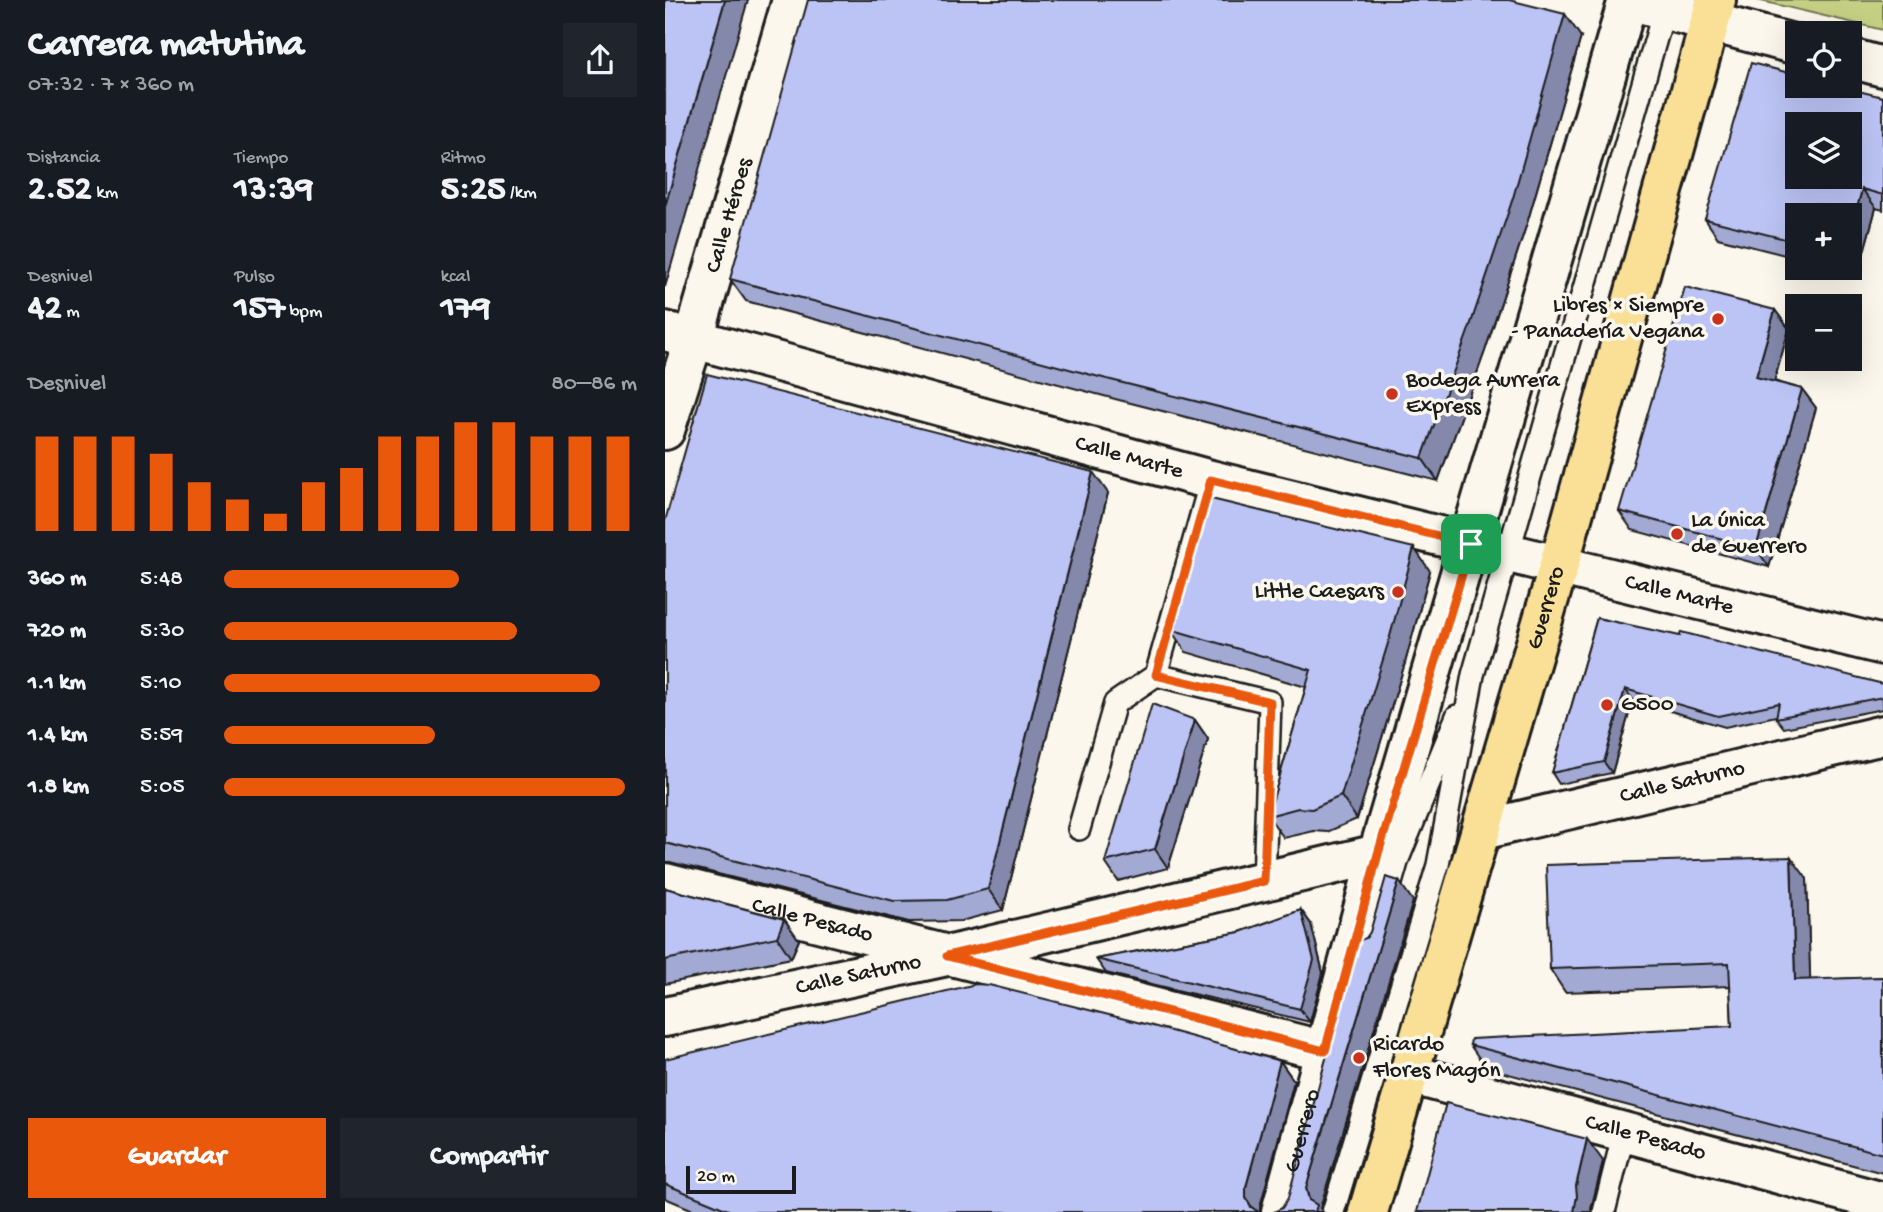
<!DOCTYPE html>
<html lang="es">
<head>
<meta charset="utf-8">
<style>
	:root { --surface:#171b24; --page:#20242c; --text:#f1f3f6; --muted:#9ea1a6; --accent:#ea580c }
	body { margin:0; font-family:"Gochi Hand",sans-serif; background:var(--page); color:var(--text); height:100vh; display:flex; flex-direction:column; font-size:26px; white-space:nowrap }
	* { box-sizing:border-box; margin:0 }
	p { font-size:23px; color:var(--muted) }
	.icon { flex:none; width:38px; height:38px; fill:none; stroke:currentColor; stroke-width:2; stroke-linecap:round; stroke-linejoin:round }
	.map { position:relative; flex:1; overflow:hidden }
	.sheet { display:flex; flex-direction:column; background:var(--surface); width:665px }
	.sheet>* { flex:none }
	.controls { position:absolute; left:1120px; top:21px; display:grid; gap:14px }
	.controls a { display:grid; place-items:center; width:77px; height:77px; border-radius:0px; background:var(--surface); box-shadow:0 7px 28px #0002; font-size:35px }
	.scale { position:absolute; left:21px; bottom:18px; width:110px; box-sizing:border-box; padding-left:7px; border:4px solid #1c1c1c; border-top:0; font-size:19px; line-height:24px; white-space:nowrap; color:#1c1c1c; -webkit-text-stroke:5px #fbf7ec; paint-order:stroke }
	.pin { position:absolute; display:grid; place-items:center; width:60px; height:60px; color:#fff; margin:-30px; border-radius:14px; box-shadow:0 4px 10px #0006 }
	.round { display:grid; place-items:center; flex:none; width:74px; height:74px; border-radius:0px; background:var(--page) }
	.headline { display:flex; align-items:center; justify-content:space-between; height:119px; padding:0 28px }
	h1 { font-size:38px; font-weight:700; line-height:52px }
	.figures { display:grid; grid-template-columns:repeat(3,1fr); gap:10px; height:119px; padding:7px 28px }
	.figures div { display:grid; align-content:center }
	.figures b { font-size:35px; font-weight:700 }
	.figures small { font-size:19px; font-weight:400 }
	.figures p { font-size:19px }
	.chart { height:196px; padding:14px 28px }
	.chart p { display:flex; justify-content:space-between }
	.chart svg { width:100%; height:126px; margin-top:7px; stroke:var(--accent); stroke-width:6 }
	.action { display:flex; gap:14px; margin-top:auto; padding:14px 28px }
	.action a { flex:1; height:80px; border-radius:0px; background:var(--accent); color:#fff; font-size:28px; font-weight:700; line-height:80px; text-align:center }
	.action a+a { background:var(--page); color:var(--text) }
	ul { padding:0 28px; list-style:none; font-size:23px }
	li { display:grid; grid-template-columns:112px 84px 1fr; align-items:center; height:52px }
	li i { height:18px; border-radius:9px; background:var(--accent) }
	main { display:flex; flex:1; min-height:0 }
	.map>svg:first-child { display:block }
	.green { fill:#c5d084; stroke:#707650; stroke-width:2 }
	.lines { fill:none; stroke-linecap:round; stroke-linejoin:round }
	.lane-casing { stroke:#1c1c1c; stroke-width:26 }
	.street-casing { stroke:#1c1c1c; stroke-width:44 }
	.secondary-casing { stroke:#1c1c1c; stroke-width:44 }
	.primary-casing { stroke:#1c1c1c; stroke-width:44 }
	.lane { stroke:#fbf7ec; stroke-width:21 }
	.street { stroke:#fbf7ec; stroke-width:38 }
	.secondary { stroke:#fbf7ec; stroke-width:38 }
	.primary { stroke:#fadf96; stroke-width:38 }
	.wall { fill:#a2a9d3; stroke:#1c1c1c; stroke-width:2 }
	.shaded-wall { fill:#8489ac; stroke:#1c1c1c; stroke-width:2 }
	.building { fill:#bcc4f5; stroke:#1c1c1c; stroke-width:2; fill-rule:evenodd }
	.route-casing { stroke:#fff; stroke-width:14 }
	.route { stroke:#ea580c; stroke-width:9 }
	.poi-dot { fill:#c8321e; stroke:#fbf7ec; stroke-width:2.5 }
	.labels { text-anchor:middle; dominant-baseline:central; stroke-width:7; stroke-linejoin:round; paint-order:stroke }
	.street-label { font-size:23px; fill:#1c1c1c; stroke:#fbf7ec }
	.poi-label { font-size:23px; fill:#1c1c1c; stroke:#fbf7ec; text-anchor:start }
</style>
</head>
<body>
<main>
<section class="sheet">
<div class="headline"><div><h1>Carrera matutina</h1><p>07:32 · 7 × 360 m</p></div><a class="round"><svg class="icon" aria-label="share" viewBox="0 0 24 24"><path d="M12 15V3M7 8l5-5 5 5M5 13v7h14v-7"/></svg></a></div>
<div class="figures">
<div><p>Distancia</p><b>2.52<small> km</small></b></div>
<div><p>Tiempo</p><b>13:39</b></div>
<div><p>Ritmo</p><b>5:25<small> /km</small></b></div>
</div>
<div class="figures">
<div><p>Desnivel</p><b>42<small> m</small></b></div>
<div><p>Pulso</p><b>157<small> bpm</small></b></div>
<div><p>kcal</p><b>179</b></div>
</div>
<div class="chart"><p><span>Desnivel</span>80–86 m</p>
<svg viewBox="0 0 160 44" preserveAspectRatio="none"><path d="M5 44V11M15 44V11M25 44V11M35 44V17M45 44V27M55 44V33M65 44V38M75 44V27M85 44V22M95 44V11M105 44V11M115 44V6M125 44V6M135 44V11M145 44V11M155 44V11"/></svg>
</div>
<ul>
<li><b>360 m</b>5:48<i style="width:57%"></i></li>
<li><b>720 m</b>5:30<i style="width:71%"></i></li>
<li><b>1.1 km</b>5:10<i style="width:91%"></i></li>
<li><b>1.4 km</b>5:59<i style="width:51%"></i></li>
<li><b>1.8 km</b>5:05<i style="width:97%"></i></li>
</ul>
<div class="action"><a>Guardar</a><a>Compartir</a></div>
</section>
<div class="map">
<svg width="1218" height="1212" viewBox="0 0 1218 1212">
	<rect width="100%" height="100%" fill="#fbf7ec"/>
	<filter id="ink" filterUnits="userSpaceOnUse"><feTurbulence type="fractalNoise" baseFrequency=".0143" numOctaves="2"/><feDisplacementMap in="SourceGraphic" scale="14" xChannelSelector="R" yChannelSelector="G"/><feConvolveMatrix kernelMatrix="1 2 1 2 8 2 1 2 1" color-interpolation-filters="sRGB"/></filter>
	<g filter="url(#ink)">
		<path class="green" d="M1092 0H1218V30Z"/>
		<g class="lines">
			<defs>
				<path id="lane" d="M546 480 491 675 605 702 599 881
					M414 829 450 703 491 675
					M720 904 733 859 792 716
					M668 1212 773 865 808 675 1002 0
					M939 1212 959 1132"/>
				<g id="street">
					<path d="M963 0 1132 45"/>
					<path d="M1185 58 1218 67"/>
					<path id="s1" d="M0 331 546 480 1218 645"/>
					<path id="s2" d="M0 430 29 338 127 0"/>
					<path id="s3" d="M817 830 1218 735"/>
					<path id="s4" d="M0 883 660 1051"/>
					<path id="s5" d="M0 1017 282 956 713 854"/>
					<path id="s6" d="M744 1074 1218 1202"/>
				</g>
				<g id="secondary">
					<path id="s7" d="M616 1212 713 854 963 0"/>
				</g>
				<g id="primary">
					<path id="s8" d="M703 1212 894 565 1051 0"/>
				</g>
			</defs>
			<use href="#lane" class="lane-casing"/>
			<use href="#street" class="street-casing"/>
			<use href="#secondary" class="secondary-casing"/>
			<use href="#primary" class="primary-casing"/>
			<use href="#lane" class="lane"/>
			<use href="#street" class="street"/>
			<use href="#secondary" class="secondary"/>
			<use href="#primary" class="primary"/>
		</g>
		<path class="wall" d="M916 37 863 220 820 351 773 481 454 400 81 301 65 279Z
			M1218 97V210L1211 208 1193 273 1171 268H1185V215H1132V258L1053 238 1040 219Z
			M1110 310 1124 329 1109 381 1137 389 1151 408 1104 567 967 530 954 511Z
			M443 493 338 910 296 921 244 922 5 862H0V521Z
			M765 571 740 663 692 819 662 832 649 831 619 838 603 816 641 687 521 652 505 629Z
			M932 618 1218 684V709L1119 728 1111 718V716L1060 727 968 700 947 773 894 784 887 773Z
			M530 720 543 739 503 868 453 881 440 862Z
			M1142 879 1145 980 1218 977V1173L821 1068 805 1045 1067 1026 1065 986 900 992 885 969Z
			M0 888 119 919 134 940 126 958 0 984Z
			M636 910 646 924 658 973 645 1022 441 973 431 959 575 932Z
			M0 1059 615 1061 629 1081 595 1207V1212H33L0 1198Z"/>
		<path class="shaded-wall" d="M60 0H83L0 287V206Z
			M900 14 916 37 863 220 820 351 773 481 757 458Z
			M1197 189 1211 208 1193 273 1185 262V235Z
			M1110 310 1124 329 1105 396 1091 377Z
			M1137 389 1151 408 1104 567 1091 548Z
			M428 472 443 493 338 910 323 889Z
			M749 548 765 571 740 663 692 819 676 796Z
			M960 689 968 700 947 773 939 762Z
			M530 720 543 739 503 868 490 849Z
			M1126 857 1142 879 1146 1003 1130 980Z
			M734 881 748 901 655 1208 658 1212H650L644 1200 641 1188Z
			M636 910 646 924 658 973 645 1022 635 1009Z
			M119 919 134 940 126 958 112 937Z
			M615 1061 629 1081 595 1207V1212H590L581 1198V1187Z
			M922 1139 938 1161 926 1209 927 1212H909L911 1186Z"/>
		<path class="building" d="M0 0H60L0 206Z
			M143 0H844L900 14 848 198 804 329 757 458 438 378 65 279Z
			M1086 63 1132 75V86H1173L1218 97V195L1197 189 1185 235V215H1132V242L1040 219ZM1132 124H1185V177H1132Z
			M1020 287 1110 310 1091 377 1137 389 1091 548 954 511Z
			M42 374 428 472 323 889 282 900 229 901 0 843V521Z
			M542 498 749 548 724 640 676 796 647 809 633 808 603 816 646 670 505 629Z
			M932 618 1015 636 1016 632 1218 684V697L1111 718 1114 703 1053 716 960 689 939 762 887 773Z
			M487 704 530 720 490 849 440 862Z
			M1126 857 1130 980 1218 977V1154L805 1045 806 1039 1067 1026 1064 963 885 969 881 865Z
			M721 877 734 881 641 1188 644 1200 652 1205 650 1212H609L617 1208 623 1198 693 941 701 938 705 932Z
			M0 888 119 919 112 937 0 960Z
			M636 910 649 960 635 1009 431 959 575 932Z
			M311 984 324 985 484 1025 615 1061 581 1187V1198L586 1207 594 1212H68L0 1184V1059Z
			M781 1103 922 1139 911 1186 912 1196 909 1212H752Z"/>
	</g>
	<g class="lines" filter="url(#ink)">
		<defs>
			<path id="route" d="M546 480 806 544 713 854 660 1051 282 956 599 881 605 702 491 675Z"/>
		</defs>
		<use href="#route" class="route-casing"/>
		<use href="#route" class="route"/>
	</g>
	<g class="poi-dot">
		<circle cx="1053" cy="319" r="7"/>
		<circle cx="727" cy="394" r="7"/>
		<circle cx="1012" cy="534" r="7"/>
		<circle cx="733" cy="592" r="7"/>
		<circle cx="942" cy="705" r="7"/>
		<circle cx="694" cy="1058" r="7"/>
	</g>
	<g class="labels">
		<g class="street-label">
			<text stroke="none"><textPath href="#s2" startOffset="224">Calle Héroes</textPath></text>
			<text stroke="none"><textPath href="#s1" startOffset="481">Calle Marte</textPath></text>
			<text stroke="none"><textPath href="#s1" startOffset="1048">Calle Marte</textPath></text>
			<text stroke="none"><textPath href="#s8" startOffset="630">Guerrero</textPath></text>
			<text stroke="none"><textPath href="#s3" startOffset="206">Calle Saturno</textPath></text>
			<text stroke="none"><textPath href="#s4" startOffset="152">Calle Pesado</textPath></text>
			<text stroke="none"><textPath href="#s5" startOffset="198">Calle Saturno</textPath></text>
			<text stroke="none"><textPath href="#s7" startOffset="84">Guerrero</textPath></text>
			<text stroke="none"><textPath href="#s6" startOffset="245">Calle Pesado</textPath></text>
		</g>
		<g class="poi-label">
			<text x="1039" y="306" text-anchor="end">Libres × Siempre<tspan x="1039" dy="26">- Panadería Vegana</tspan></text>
			<text x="741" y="381">Bodega Aurrera<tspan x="741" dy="26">Express</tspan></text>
			<text x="1026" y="521">La única<tspan x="1026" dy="26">de Guerrero</tspan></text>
			<text x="719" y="592" text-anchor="end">Little Caesars</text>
			<text x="956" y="705">G500</text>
			<text x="708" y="1045">Ricardo<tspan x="708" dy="26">Flores Magón</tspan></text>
		</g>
	</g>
</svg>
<div class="controls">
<a><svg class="icon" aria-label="locate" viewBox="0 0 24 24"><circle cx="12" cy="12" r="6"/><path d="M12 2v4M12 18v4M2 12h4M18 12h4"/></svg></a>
<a><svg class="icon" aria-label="layers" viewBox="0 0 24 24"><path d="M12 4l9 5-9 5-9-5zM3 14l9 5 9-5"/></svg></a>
<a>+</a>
<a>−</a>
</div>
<div class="scale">20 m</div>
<div class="pin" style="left:806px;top:544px;background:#1e9e55"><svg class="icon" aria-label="arrive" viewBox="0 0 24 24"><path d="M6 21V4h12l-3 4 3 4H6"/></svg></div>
</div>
</main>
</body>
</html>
